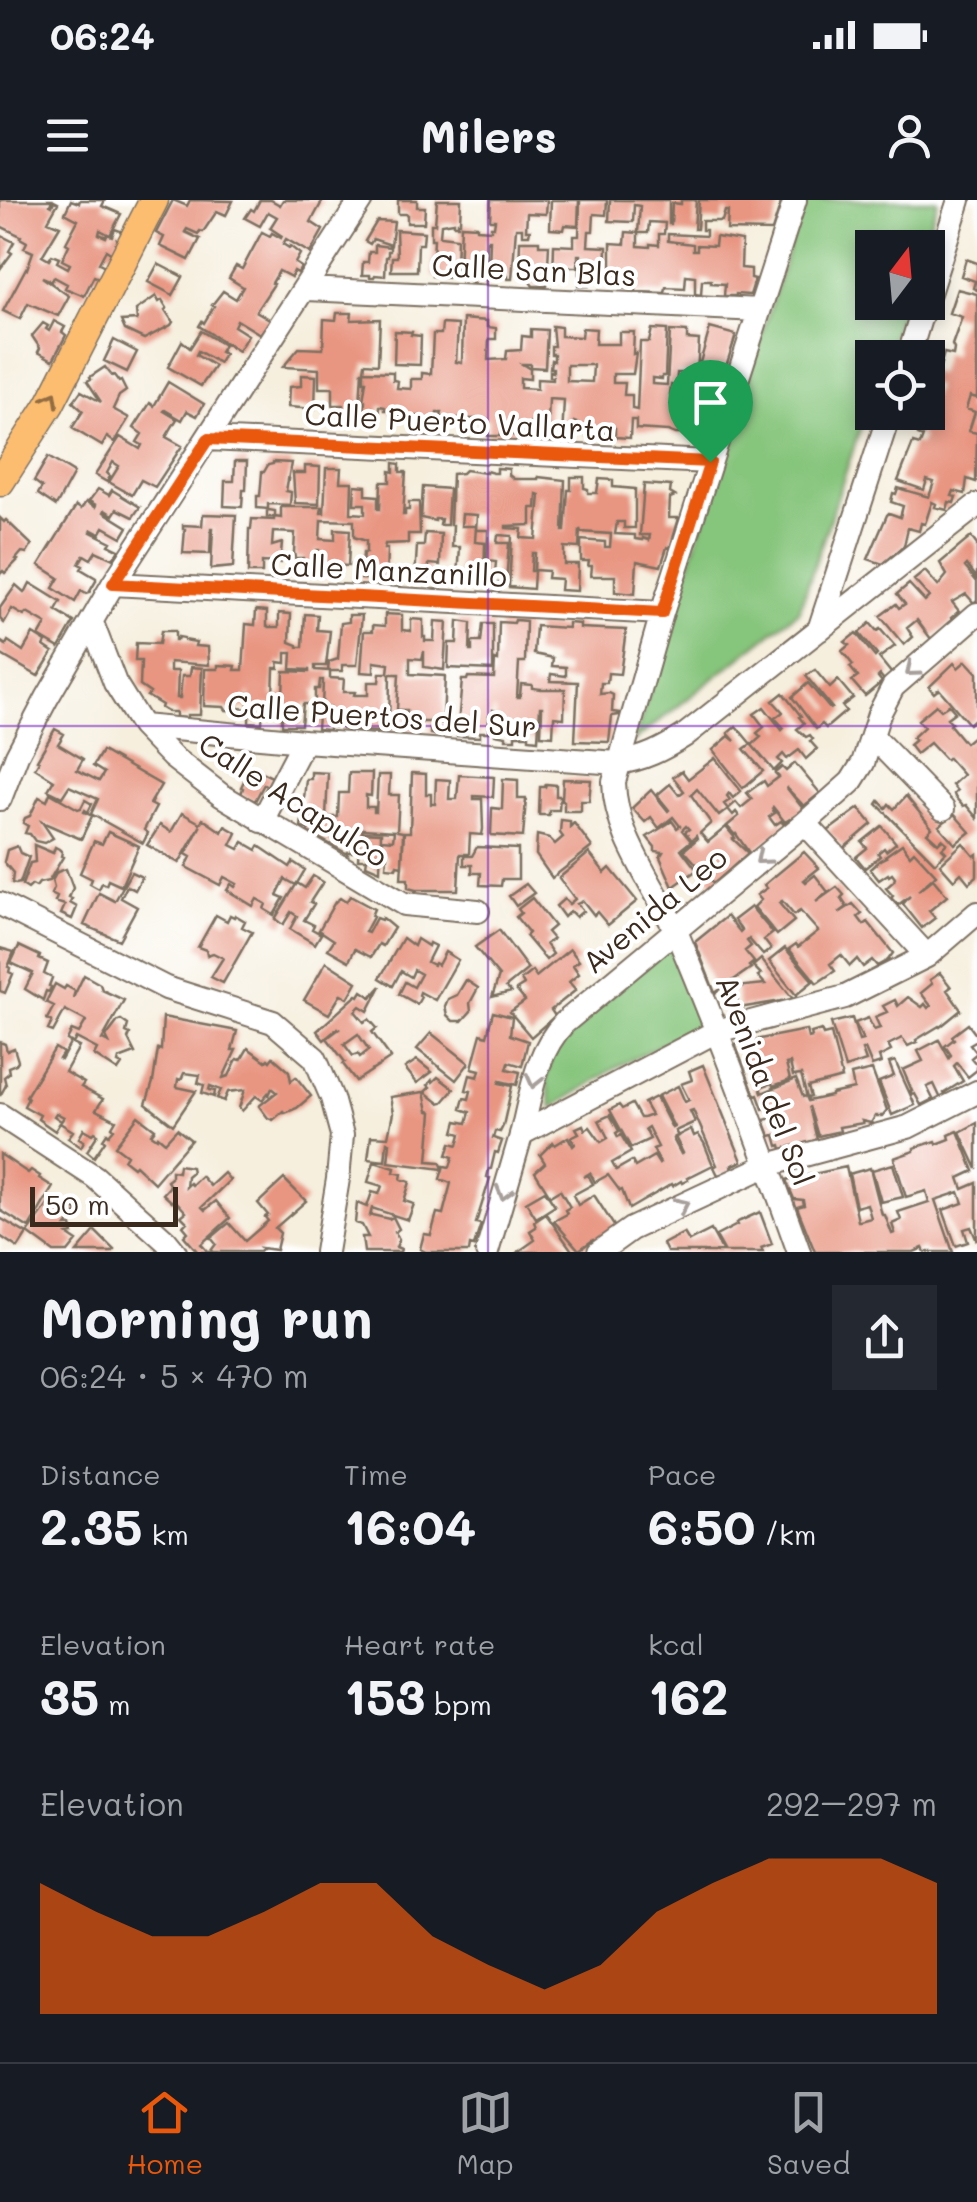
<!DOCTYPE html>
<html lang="en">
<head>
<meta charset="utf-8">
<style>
	:root { --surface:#171b24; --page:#242831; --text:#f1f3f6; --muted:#9ea1a6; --line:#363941; --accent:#ea580c }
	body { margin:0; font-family:Mali,sans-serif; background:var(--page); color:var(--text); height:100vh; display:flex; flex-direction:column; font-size:38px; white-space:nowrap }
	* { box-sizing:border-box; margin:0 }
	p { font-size:32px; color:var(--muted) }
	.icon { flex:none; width:55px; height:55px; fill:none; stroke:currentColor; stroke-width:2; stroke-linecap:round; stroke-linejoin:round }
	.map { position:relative; height:1052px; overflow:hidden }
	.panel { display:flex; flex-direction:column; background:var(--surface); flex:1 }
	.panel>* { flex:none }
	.needle { width:65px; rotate:16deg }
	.tools { position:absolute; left:855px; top:30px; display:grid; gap:20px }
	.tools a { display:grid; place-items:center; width:90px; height:90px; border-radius:0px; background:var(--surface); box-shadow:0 5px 15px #0003; font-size:50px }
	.scale { position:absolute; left:30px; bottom:25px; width:148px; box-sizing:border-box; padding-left:10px; border:5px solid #3b2a1e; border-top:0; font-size:28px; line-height:35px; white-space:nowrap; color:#3b2a1e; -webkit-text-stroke:8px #fff; paint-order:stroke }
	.pin { position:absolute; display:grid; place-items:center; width:85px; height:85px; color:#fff; margin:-102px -42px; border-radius:50% 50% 50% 0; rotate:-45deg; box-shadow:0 0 10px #0007 }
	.pin .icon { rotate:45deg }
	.round { display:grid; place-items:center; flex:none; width:105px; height:105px; border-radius:0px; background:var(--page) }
	.head { display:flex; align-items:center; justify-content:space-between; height:170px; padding:0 40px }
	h1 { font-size:55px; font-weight:700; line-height:75px }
	.figures { display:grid; grid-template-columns:repeat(3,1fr); gap:15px; height:170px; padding:10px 40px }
	.figures div { display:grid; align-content:center }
	.figures b { font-size:50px; font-weight:700 }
	.figures small { font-size:28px; font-weight:400 }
	.figures p { font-size:28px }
	.chart { height:280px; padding:20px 40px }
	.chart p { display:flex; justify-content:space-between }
	.chart svg { width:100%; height:180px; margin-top:10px; fill:var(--accent); opacity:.7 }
	.status { display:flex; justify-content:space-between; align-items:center; height:70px; padding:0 50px; background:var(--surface); direction:ltr }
	.status svg { height:28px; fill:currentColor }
	header { display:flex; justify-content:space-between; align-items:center; height:130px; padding:0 40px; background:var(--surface); font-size:45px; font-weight:700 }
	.tab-bar { display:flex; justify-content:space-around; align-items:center; height:140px; border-top:2px solid var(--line); background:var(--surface); font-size:28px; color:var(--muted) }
	.tab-bar a { display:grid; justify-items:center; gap:5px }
	.tab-bar .active { color:var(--accent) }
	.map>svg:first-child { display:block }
	.green { fill:#86c57c; stroke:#60784d; stroke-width:2.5 }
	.building { fill:#e89581; fill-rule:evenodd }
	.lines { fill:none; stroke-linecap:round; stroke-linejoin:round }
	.minor-casing { stroke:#7c6f61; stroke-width:26 }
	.major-casing { stroke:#7c6f61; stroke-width:31 }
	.minor { stroke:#fff; stroke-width:22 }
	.major { stroke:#fcbd6f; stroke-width:28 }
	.oneway { stroke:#926c42 }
	.oneway2 { stroke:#a79f9a }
	.route-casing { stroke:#fff; stroke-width:20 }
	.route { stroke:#ea580c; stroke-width:12 }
	.grid { fill:none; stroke:#7b2cbf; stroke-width:2.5; stroke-opacity:0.55 }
	.labels { text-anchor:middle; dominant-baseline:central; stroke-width:8; stroke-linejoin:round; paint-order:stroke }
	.street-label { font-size:30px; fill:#3b2a1e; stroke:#fff }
</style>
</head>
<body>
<div class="status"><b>06:24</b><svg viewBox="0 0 49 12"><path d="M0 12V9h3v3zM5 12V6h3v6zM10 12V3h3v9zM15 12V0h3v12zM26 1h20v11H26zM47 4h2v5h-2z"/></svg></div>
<header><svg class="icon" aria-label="menu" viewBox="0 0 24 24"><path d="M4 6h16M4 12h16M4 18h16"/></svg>Milers<svg class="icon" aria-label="person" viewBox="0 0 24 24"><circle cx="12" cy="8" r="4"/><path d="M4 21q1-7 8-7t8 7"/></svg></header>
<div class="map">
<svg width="977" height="1052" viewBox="0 0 977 1052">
	<rect width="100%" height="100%" fill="#fff"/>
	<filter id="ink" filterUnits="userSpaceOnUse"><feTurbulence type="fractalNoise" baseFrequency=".01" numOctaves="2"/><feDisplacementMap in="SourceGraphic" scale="20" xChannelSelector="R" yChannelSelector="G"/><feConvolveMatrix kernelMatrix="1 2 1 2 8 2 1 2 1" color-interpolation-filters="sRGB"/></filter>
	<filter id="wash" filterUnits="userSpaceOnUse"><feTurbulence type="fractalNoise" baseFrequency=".0048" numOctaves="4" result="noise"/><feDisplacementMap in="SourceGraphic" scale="40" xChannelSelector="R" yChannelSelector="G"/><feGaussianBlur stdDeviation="2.25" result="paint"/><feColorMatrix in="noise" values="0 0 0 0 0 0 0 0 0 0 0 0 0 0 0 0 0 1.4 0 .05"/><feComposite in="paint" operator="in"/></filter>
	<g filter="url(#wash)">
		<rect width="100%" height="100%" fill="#f6efde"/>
		<path class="green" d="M804 0H938L922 47 872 48V102L904 103 885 157 872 158V194L799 411 634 541Z
			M672 739 700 825 615 868 552 908 546 880 553 847Z"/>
		<g id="blocks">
			<path class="building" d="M0 0H52L50 5 52 6 54 1 58 3 48 21 60 26 42 56 49 60 52 55 59 58 57 62 68 68 70 64 62 60 69 45 66 43 78 20 65 13 71 0 79 3 80 0H105L102 6 121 14 110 35 100 30 99 34 106 37 107 34 112 36 115 29 123 32 119 40 117 39 118 42 112 54 106 50 99 63 105 66 99 78 94 76 84 96 65 88 67 84 54 77 52 81 42 77 69 96 58 116 28 103 20 119 3 111 26 68 27 69 33 52 24 48 27 42 20 38 21 36 0 26Z
				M173 0 187 6 190 0 233 1 226 15 217 11 203 32 200 31 198 34 187 29 185 32 200 39 189 60 160 46 164 37 156 33Z
				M260 0H271L280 5 283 0H323L311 22 323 30 310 53 286 39 283 44 289 48 290 46 300 54 295 63 301 67 298 73 294 71 291 77 279 71 272 83 274 84 256 111 271 120 260 134 237 120 234 126 248 135 238 151 199 126 202 121 204 123 214 106 212 105 223 91 236 99 243 87 229 78 236 66 242 69 262 32 270 36 272 33 281 38 282 36 270 28 277 17 268 12 260 26 245 18 251 9 254 11Z
				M398 0H417V7H425L424 23H407V14H398Z
				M437 0H461L460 22H458V25H454V22L441 24 440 36 457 38 456 68 448 71 447 77 432 76 434 39H431V24H435Z
				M491 0H547L546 14 527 13 526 30H530L529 35H522V28H516L512 79H508V76L498 78V70H489L490 40H487L486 85 472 84 473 69H459L461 25 477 26V29L491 30V27H494L495 20H490Z
				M551 0H579L578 26 565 25 564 30 550 29Z
				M580 0H607L606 15 594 14 593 31H589L588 46 607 47 606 74 595 73 594 82 585 80 588 86H579L581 55H578V67H568V79H553L554 45 574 46V36H579Z
				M610 0H669V24H671L672 3 681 4V0H696L694 29H697L699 0H782L772 31 727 30 728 11H725L722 21H702V30H706V36L668 34V41L693 44V50H697V45L715 46 716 37 742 41 741 68 751 69V78L755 79 750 95 736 94V96H724L725 84 711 83V80H702L701 95 695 94V76L686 75 685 88 666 87 665 93 636 92V89L623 88 622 75 611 74V43L625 44 626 32 638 33V46L650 47V44L659 45V34H664L665 23 649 22 648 33H638L640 6 634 5 633 22 609 21Z
				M377 21 394 22 391 45 373 39 370 44 365 41Z
				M396 30 424 32 423 44H418L417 71H391L392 57H397Z
				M0 35 14 42 9 51 12 53 0 69Z
				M520 41H539V45H549L547 86H533L529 80V73L525 69H519Z
				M375 45 390 47V51H388V57H386L385 76 375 75 374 77H370V75H362L363 62H368L369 52H375Z
				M966 59 977 63V90L973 88 975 81 961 76Z
				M158 64 183 77 173 95 148 82Z
				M957 89 977 94V198L970 196 966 209 975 212 969 231 977 233 976 282 967 279 965 294 954 291 952 296 956 297 954 303 949 302 947 310 935 307 936 304 932 302 925 324 921 323 919 331 908 328 904 346 883 364 868 359 887 315 889 313 900 317 903 306 891 302 893 293 896 294 898 288 929 297 934 282 927 280 924 290 898 281 913 243 920 245 923 237 918 235 919 232 927 230 930 221 923 219 936 186 928 184V171L938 174 944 153 953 155 954 149 952 145 962 117 949 113Z
				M156 96 159 102 162 100 167 108 165 110 173 122 171 125 144 139 125 130 121 121 137 120 136 110Z
				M337 113H352L351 120 380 119 378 164 365 163 364 171H362L359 222 342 221 343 205H333V188H319V169L283 167 299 148 323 149 324 119 336 120Z
				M463 119 487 121V127L496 128V139H489L488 160 506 159 507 151 521 150 522 136 531 137V129L547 130 545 168 530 167V164H522L530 169V179L520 178V188L537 189V179L553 180V177H550V171L553 172V168H550L551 160 554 161V154H551V146H554L552 126 561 127V136L581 137 582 128 596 129 595 144H619V132H634L633 154 636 153 633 174H613V183H625L624 195H632V209L637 210 640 142H649L652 129 667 130 665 176H662V179L652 178V184L667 185 670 131 687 132V139L699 140 697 173 710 128 736 135 721 182 704 176 703 187 696 186 697 173H677L676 186 671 185 670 194 681 195 680 206H697L696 231 685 230V234H675L668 231 636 229V220H631L630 238 615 237V228L606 227V237H587L588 230H583V225L575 222 574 240 562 239 564 200 549 199 548 224 516 223V235H504V227H502L501 236H488V219H457L441 217 442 213H437L435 233 420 232 421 216 400 217V214H391V210H385V207L380 206 379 222H364L365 201H363L366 181H364V171L393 172V180L398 181 397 188 411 189V179H422V173L431 174 433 134H441L442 124 458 125 456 162 462 163ZM567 165H593L592 182 567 181Z
				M54 121 65 127 62 132 66 135 53 160 38 152 40 148 32 136 43 123 48 126 46 129 49 131Z
				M201 131 224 145 220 152 224 154 219 163 198 151 196 155 215 166 201 186 168 167 182 141 190 148Z
				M395 131 412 132 411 135 421 136 420 165 394 164Z
				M114 140 137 152 127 172 104 161Z
				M105 167 112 176 114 175 119 182 121 181 126 191 119 196 113 209 129 218 114 242 107 237 102 246 72 228 83 211 73 202 81 191 101 202 87 181 91 179 90 177Z
				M301 175 316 176 315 209 288 207 289 187 301 186Z
				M168 182 204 204 197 216 187 211 182 220 165 210 164 211 177 219 166 237 182 246 155 287 141 280 132 295 109 282 119 266 113 262 107 273 110 276 107 282 95 275 120 237 140 249 142 245 137 242 142 234 134 228 150 203 154 206Z
				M48 257 74 273 56 306 38 294 42 287 34 281Z
				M235 261H247L246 290H243L242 307 224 306 225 281H234Z
				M273 262 291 263 286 291 291 292 290 305 268 304V309L257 308V296H260L262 272H264L268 265 273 264Z
				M394 263 400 264V272H406L403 315H405V310H409V302H419L420 334H408V343L385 344 384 349H387L386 379H361L363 353H366V341L354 337V321L321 320 320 339 335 340V329L350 330 348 366 333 365 332 369 319 368V350H317L316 374H302L303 358H295L294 352 295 333 273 332 272 346 282 343 280 363 262 362V373H248L249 329H251L252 319 274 320V317H267V311L269 310 275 311V317L281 318V307H322L321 313H324L326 268H341L340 282H352L351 313 365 314V304H354L355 285 366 286V295L378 296V309H380L381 282H390V271L394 272Z
				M305 266 320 267 319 304 295 303 293 273H305Z
				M497 268 509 269V275L514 279H538V277L565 280 563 331H565L568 290H571V277H584V288L588 289V293H597L599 279 613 280V287L635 289V328H624V322H617L615 334 635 335V339L643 340V338L649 340 650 335H640L644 284 671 286 670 293 675 296 670 298 669 318H679L670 348 667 347 661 366 637 361 635 394 615 392V376H591L592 366H588L589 361H581V340L605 342V347H610L611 334 581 332 580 329 579 348 564 347V364H578L577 391 560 390 561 379 547 378 548 371 534 370 535 353H532L531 371H534L533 389 509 387 512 336 498 335 497 343H509L506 383H494L496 362 487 361 488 330H476L477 315 462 314 461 326H476L475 342 485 343 484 379 458 377 460 347H452L453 325H450L452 274 462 273 465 270 486 273V271L493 273H497ZM537 294 540 295 536 339 521 338 522 329 506 328V326L531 325V308H536Z
				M423 287 449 289 447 325H440L441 319H435V321L421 318Z
				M98 289 109 295 112 290 140 307 133 317 117 309 113 315 105 310 104 312 128 327 122 337 104 327 100 334 92 330 91 332 111 342 109 345 119 350 113 359 96 351 91 359 84 355 79 364 83 366 81 369 96 378V381L89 393 86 394 81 391 75 402 53 388 59 378 39 365 76 306 81 309 86 302 95 307 96 305 89 301Z
				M203 314 236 315 233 367 211 369 213 328H211L210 354 183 353 185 329H183V325L202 326Z
				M0 318 4 322 6 320 32 345 27 353 22 352 16 359 18 360 5 373 3 371 0 374Z
				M425 333 441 334 440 365 429 364 428 379 415 378 417 346H424Z
				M971 337 977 345V378L967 365 965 367 977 382V400L974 403 966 394 952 402 959 411 951 418 953 421 931 439 917 420 907 428 913 437 904 445 880 416 896 404 899 408 905 404 897 394 909 384 925 401 929 397 914 380 925 371 938 386 947 375 940 363Z
				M30 383 61 402 56 411 74 422 59 448 39 436 46 424 27 413 24 416 12 409 4 423 0 419V408L16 385 25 393Z
				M256 410 267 411V426L269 427H279V413L291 414 290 442 298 445V447H303L305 414 318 415 317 430 330 431 329 440 326 466H315V470L330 471V478L344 479 343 492H355L354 495H368V482H379L380 473H388L389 464 374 462V473L361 472 364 431H373V425L385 426V414L402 415V430L411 431V419L423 420V437H425V441H434L435 421 447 422 444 470 424 467V451L422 459 410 458V474L445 476 443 523H435L434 535 430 534V522H420L419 532 406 531 407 510H397L399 474H390L389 532 353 531 342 529V527L329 526V530L317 529 318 515H330V508H322L323 480H320L319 489H315V504H303L301 525H282V514H273V505H266V509H263L262 523 249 522 250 493H248V509L239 508 238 511 226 510 224 507 204 506 205 469H218V465L236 466 235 470H243L246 424 255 425ZM286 453H292L291 469 309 470V472L284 471 283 496H273L274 468H279L278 462 286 463Z
				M349 415H362L357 465H342V471H328L329 462 338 459 341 423 349 422Z
				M515 420 526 421 525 462H519L517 497H520L521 484 532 485V488L541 489H565L564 518 554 517 553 536 541 535 542 507H540L538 540 529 539V535H515V539H506V536L495 534 496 511 493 510V516H489V532H480V537L457 536 462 480H467L468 477 494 478 495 460 498 461 499 422 514 423Z
				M458 421 471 423 470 451H472V442H481L483 424H493V470L448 468 449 443H457Z
				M568 423 580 424V428L626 430 620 474 608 473 607 483H601L600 494 609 493 613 495 612 512 620 513 619 515 612 516 609 542 575 541 578 482 550 481 551 474 566 476V467L552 466 553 458 534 454 536 426 568 428Z
				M870 423 877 431 880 429 895 446 879 458 892 474 884 480 880 475 878 477 882 482 865 496 852 481 858 477 850 467 853 465 842 451 849 445 845 442 856 433 875 457 877 455 859 433Z
				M161 431H175V440H177L178 437 184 438V440L196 442 195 446 208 447 209 465 170 462V471H178L177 498H180L182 476H190L191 467 202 468 200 515H187V518L176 517V512H168L161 508 162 505 147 496 150 493 140 486 141 461H135L136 443 159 444Z
				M33 434 46 442 44 446 53 452 38 476 0 454V441L6 445 8 441 23 451Z
				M966 461 977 473V517L969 524 939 489 934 493 929 487 954 463 958 468Z
				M815 470 830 488 838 480 853 498 842 506 846 511 826 528 822 524 816 529 792 497 808 483 830 509 832 508 806 476Z
				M783 493 801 516 799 517 804 523 797 529 806 537 810 535 813 539 810 541 817 549 806 559 799 550 787 559 783 554 778 559 782 563 774 571 752 545 761 537 757 533 764 527 754 514 764 507 782 530 784 528 775 518 783 512 773 501Z
				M936 505 941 510 949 505 955 512 947 518 952 523 950 525 965 543 972 537 977 543 973 548 977 552V618L966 605 963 606 955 597 954 594 957 591 952 585 963 575 948 558 946 560 930 543 916 554 909 545 915 540 912 538 924 527 918 520Z
				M736 526 751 544 744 549 763 571 743 588 713 550 729 536 735 541 728 533Z
				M55 529 64 534 58 544 83 559 77 570 99 581 104 573 93 566 102 551 161 585 150 604 156 607 144 630 148 633 143 643 91 614 98 599 69 586 62 597 48 590 54 580 35 568 39 561 37 560Z
				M715 558 741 591 733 598 729 593 727 596 730 600 724 604 728 609 719 616 697 589 691 595 711 623 700 633 708 642 726 627 735 638 733 639 748 653 714 684 684 650 697 639 696 636 692 640 685 632 689 629 686 626 682 630 691 641 681 649 697 670 673 687 660 657 663 652 655 651V647L647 637 672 621 677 628 680 626 673 617 659 628 651 617 645 622 632 608 651 590 668 611 669 610 657 595 670 584 679 595 684 591 673 577 682 571 688 579Z
				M795 563 820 593 804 606 786 587 804 610 785 622 773 607 772 609 775 613 769 617 775 625 781 621 785 626 750 654 736 634 735 635 727 626 739 616 736 612 733 615 728 609 736 602 741 608 752 599 747 593 755 587 764 581 767 586 779 577 775 573 782 567 786 571Z
				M251 567 272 577 267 586 264 584 255 601 241 594 243 588 241 587Z
				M311 572 328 573 326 617H338L339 593H348L349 573H372L371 596 366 595V607H374V612H376L378 575H390L389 595H399L397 631 403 632 402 666 397 665 396 668 386 667 387 656H382V639L393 640 394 631 363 629 362 632 381 633 380 671 366 665 367 659H358L359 644 352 643V652H348V654L308 632V629L301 628 306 579H311Z
				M412 573 426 574V594H431V604H435L436 579 450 580 449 599H457L459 575 494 577 493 597 474 596V599H482L483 629 482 635 470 634 469 654H460L458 690H416L408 688V679H401L404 632H410Z
				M503 579 518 580V599H526L523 637 491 635 492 608 502 609Z
				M563 579 591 580 589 601H581V611H564V601H562Z
				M546 584 556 585V596H560L559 610H549V615H539L540 587H545Z
				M50 593 78 609 81 608 85 600 92 604 88 612 85 610 84 612 92 616 81 639 42 622 53 638 44 643 35 641 30 634 25 633 28 626 23 623 25 618 30 616 39 597 47 601Z
				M906 596 932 628 927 633 938 643 942 639 947 643 942 648 946 652 935 663 877 604 879 601 886 608 889 604 894 609Z
				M859 608 872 624 844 648 828 631Z
				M182 613 200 623 203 619 222 632 225 626 237 633 231 645 239 649 243 642 257 650 259 646 290 667 293 662 305 670 296 685 285 679 277 695 284 698 274 715 264 709 266 704 257 699 253 706 227 690 231 684 235 687 237 684 224 677 220 685 186 667 191 657 186 654 201 625 179 663 147 645 160 625 171 632Z
				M954 614 970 632 955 644 939 626Z
				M561 620 570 621V627L574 623 592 647 552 678 536 655 537 635 549 638 555 644 563 637 560 633Z
				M882 626 896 643 886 651 884 648 878 653 880 656 865 668 856 657 867 648 862 642Z
				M108 632 139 646 121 686 108 680 106 685 102 683 99 689 90 684 92 679 80 673 94 641 102 644Z
				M963 643 974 656 977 654V676L969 683 961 673 954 680 940 664Z
				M902 644 910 655 914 651 936 675 918 691 933 679 947 696 929 711 935 718 922 728 903 704 910 696 898 705 891 698 893 696 886 688 894 681 895 678 892 674 889 676 888 674 879 680 870 669 880 660 886 657 885 656Z
				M34 645 53 653 55 647 59 649 62 652 61 656 63 657 49 681 39 683 36 687 32 685 28 689 22 685 30 663 35 662Z
				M17 646 20 653 29 657 20 683 16 684 12 683 13 673 4 662 7 650Z
				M477 647 518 649V679H502L501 686 480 685 481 673H472V665H464V656H472Z
				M804 652 819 668 804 680 806 682 815 675 828 692 816 702 837 687 844 695 841 698 847 707 839 713 853 704 862 714 858 717 864 725 868 722 893 753 888 760 877 766 872 760 863 767 857 759 850 766 841 755 830 764 835 771 817 783 789 749 796 744 798 747 818 731 800 711 794 715 782 701 779 703 794 721 777 735 754 707 761 700 757 695 767 688 764 685Z
				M589 653 605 673 610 668 637 701 608 725 597 712 594 715 583 701 577 704 583 711 576 717 570 711 564 717 556 706 564 699 569 704 575 699 559 678Z
				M66 669 73 688 69 698 72 699 70 703 77 707 72 719 61 714 65 705 55 702 57 697 51 694 54 688 52 681 57 672Z
				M131 672 142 677 135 690 127 686 121 698 137 707 119 740 84 725 99 693 115 701Z
				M313 676 323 682 310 702 314 704 304 720 314 725 312 729 321 734 315 744 290 729 297 716 291 712 283 725 275 719 297 683 305 688Z
				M526 684 534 693 516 706 509 696Z
				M350 696 374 709 371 716 373 717 365 732 368 733 376 718 381 720 382 718 394 728 383 746 379 744 371 757 355 749 349 761 328 749 334 740 319 730 335 702 340 698 346 702Z
				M532 698 554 726 547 732 553 739 546 744 553 754 546 760 526 736 529 733 516 717 521 713 518 709Z
				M751 707 773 733 764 740 771 749 763 755 749 739 747 741 751 746 745 751 754 762 749 766 751 768 715 793 695 742 727 716 740 732 742 730 734 720Z
				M216 715 227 721 230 715 234 717 235 715 245 721 242 727 252 732 223 783 211 777 223 758 213 753 207 755 206 750 198 747Z
				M499 730 528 769 506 787 511 792 492 797 499 776 475 747Z
				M403 738 414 746 417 739 428 746 429 743 435 746 427 762 433 765 435 763 438 765 445 752 458 760 435 800 420 792 419 795 421 797 417 804 399 794 405 782 414 787 421 774 414 770 411 777 401 771 393 786 380 778Z
				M19 746 40 756 39 759 48 763 44 774 52 778 49 786 51 787 49 792 46 791 43 800 25 789 33 773 11 763Z
				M0 748 14 752 8 767 10 768 9 772 13 774 5 793 0 791Z
				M785 748 813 781 796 795 769 761Z
				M570 749 579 761 573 765 579 774 569 782 576 790 551 810 555 816 531 837 510 812 525 801 516 790 524 785 521 780 532 771 536 777Z
				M761 759 793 799 739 808 735 787 765 784 758 776 761 774 753 766Z
				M326 762 357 782 348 798 341 794 329 814 304 800Z
				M940 773 951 787 947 790 961 810 940 827 939 826 916 840 917 842 908 846 902 838 888 845 891 851 879 857 881 863 872 866 865 849 862 850 866 861 845 868 831 823 852 818 859 841 863 840 855 823 868 818 874 830 880 828 875 817 887 812 883 806 895 800 898 806 908 797 922 807 925 804 928 808 931 806 921 793 932 784 930 780Z
				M84 775 100 784 102 790 124 800 102 840 109 843 106 837 118 821 121 820 128 825 126 832 130 834 128 839 135 853 119 859 118 863 122 865 118 871 94 855 97 849 76 838 73 844 79 847 65 872 84 883 81 887 103 899 96 910 116 920 112 927 114 929 109 935 107 933 103 939 105 941 94 957 87 951 98 934 95 932 93 934 84 929 79 938 84 941 81 947 68 938 73 931 60 923 64 917 56 913 54 916 61 921 55 931 38 919 40 915 24 906 28 898 26 896 55 848 63 853 59 859 61 860 71 842 73 844 67 840 72 830 79 833 86 821 65 810 53 832 48 830 52 822 47 819 54 806 46 802 55 784 64 789 66 786 75 791 73 798Z
				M466 780 478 788 470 803 471 811 462 821H453L447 815 445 806 448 799 457 795Z
				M381 786 368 811 360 806 355 811 364 822 369 819 377 828 372 832 391 858 356 881 343 864 345 862 327 838 339 829 338 828 324 840 317 831 357 795 359 796 362 791 371 797ZM358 834 369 850 360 857 358 854 353 856 344 844Z
				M493 812 512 817 510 835 528 841 522 866 509 862 507 869 520 872 517 885 500 881 499 883 512 886 503 926 500 932 495 931 493 938 502 941 498 953 495 952 491 969H489L487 977 490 978 476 1023 481 1024 474 1046 470 1045 469 1052H426L420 1049 424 1034 431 1035 437 1013 443 1014 451 983 440 979 443 969 388 962 390 943 387 942 385 961 368 959 371 936 388 937 393 913 390 897 424 892 428 911 432 912 428 961 440 962 443 968 444 966 450 967 453 957 447 955 451 943 458 945 461 934 454 932 457 921 467 923 470 912 461 909 464 898 469 899 471 891 466 890 470 875 478 877 480 870 472 868 476 852 481 834 487 836Z
				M163 817 237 831 232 850H236L223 878 229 876 237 859 241 860 248 848 266 861 268 859 270 861 273 857 289 871 291 881 296 877 311 896 297 908 285 913 283 911 273 920 268 918 259 906 277 892 272 888 269 895 268 893 262 900 256 896 242 911 239 908 245 890 228 892 224 901 217 898 221 890 210 886 209 890 215 891 214 897 202 893 204 885 198 883 200 875 184 873 181 880 178 879 177 887 196 891 173 925 146 904 153 882 158 849 161 850Z
				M968 824 977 836V840L970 844 977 853 971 858 977 865V870L968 877 957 863 954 866 963 881 944 893 948 899 942 901 934 884 927 887 933 899 921 905 915 894 912 895 910 891H912L903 870 923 861 918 851 939 840 949 858 951 855 945 846 954 839 952 836Z
				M806 830 808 838 812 837 811 833 821 830 823 835 831 833 842 878 808 887 811 897 807 898 801 875 793 876 790 863 786 864 790 880 773 886 772 883 760 887 762 893 796 879 803 897 806 896 808 901 831 896V894L854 889 851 875 872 870 887 910 882 916H875L871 923 862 921 863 923 839 927 840 931 818 936 809 906 817 940 782 949 781 945 778 946 775 935 770 936 764 920 772 918 774 925 781 924V922H777L776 917H773L769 907 763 909 758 895 755 896 735 844Z
				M431 833 469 863 456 880 417 849Z
				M0 842 5 844 7 851 14 848 18 861 16 864 8 867 9 873 4 877 6 885 0 896Z
				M417 860 432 872 417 883 405 868Z
				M895 861 915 905 892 915 879 882 894 876 889 863Z
				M703 865 742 961 731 966 733 972 718 975 714 967 717 965 700 926 693 910 690 911 695 922 675 931 678 936 673 939 681 954 683 953 675 937 691 929 694 936 698 934 704 943 713 965 687 978 688 980 682 983 681 981 673 986 672 984 629 1009 622 990 620 991 608 975 595 982 590 973 583 977 588 975 593 984 573 995 578 1005 594 995 618 1032 596 1045 593 1040 579 1050 554 1021 567 1014 565 1010 570 1007 560 990 550 996 535 972 545 963 540 955 553 942 555 945 568 937 573 946 575 944 571 937 579 933 576 928 583 925 585 930 590 927 601 942 608 938 599 920 610 915 619 931 616 933 618 937 621 935 631 952 612 963 616 970 632 961 635 967 654 956 659 964 660 963 653 949 658 947 648 927 645 929 650 939 631 948 610 910 619 905 622 909 632 904 640 918H643L651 915 644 903 656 897 672 928 674 927 658 896 678 886 685 902 689 900 681 884 692 880 689 871Z
				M438 877 454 889 443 902 439 903 425 892 430 887 428 885 432 880 433 882Z
				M138 916 155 929 151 934 157 938 158 936 165 942 177 929 191 940 154 983 135 965 133 967 124 960 127 955 115 946Z
				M977 923V969L960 932Z
				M958 931 974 971 959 978 963 989 977 983V1041L971 1027 964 1029 968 1042 956 1046 943 1010 963 1003 959 992 935 1000 953 1052H925L923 1048 914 1052H815L797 1007 804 1005 803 1000 794 999 786 980 846 967 858 1021H860L871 1018 867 1004 856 1007 849 974 870 968 882 1015H885L892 1034 895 1033 892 1024 901 1020 898 1012 929 1002 926 991 906 997 894 958 914 951V948L936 941 937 944 950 939 949 935Z
				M0 954 28 973 31 970 40 976 39 978 53 987 29 1028 0 1010Z
				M374 962 395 968 394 972 402 974 401 979 410 982 404 1001 414 1004 408 1020 372 1008 370 1016 372 1015 389 1019 393 1017 399 1029 395 1032 399 1040 396 1047 401 1049 400 1052H364L362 1037H368L362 1025 355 1023 357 1003 367 1007 372 992 379 994 382 986 368 982Z
				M893 964 903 997 881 1002 872 970Z
				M179 965 191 967 192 972 187 976 186 987 190 983 192 985 201 976 210 986 224 973 230 980 202 1007 205 1010 216 1001 230 1018 201 1044 208 1052H198L184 1036 188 1032 183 1026 187 1022 181 1016 186 1012 174 999 172 1002 163 994 170 986 167 981 171 978V971L178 972Z
				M284 979 306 1001 275 1028 280 1033 276 1050 261 1048 262 1049 259 1052H210L216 1044 211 1038 229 1023 245 1041 268 1021 265 1017 268 1015 258 1003Z
				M545 991 555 1006 536 1018 526 1002Z
				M53 998 58 1002 61 999 78 1011 66 1026H71L73 1034 68 1035 77 1041 68 1052H54L28 1033Z
				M760 1012 772 1044 761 1048 763 1052H725L716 1036 737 1025 736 1023 740 1021Z
				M546 1014 573 1052H518L535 1040 530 1031 536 1027 534 1022Z
				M0 1018 27 1034 18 1048 0 1036Z
				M711 1030 723 1052H667L663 1044 684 1033 689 1041Z
				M95 1031 114 1050 112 1052H77Z"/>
		</g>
	</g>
	<g filter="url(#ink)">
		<use href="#blocks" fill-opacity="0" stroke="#7c6f61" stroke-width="2.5"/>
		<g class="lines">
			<defs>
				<path id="minor" d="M795 0 662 413 614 582C615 638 656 686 678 736 722 840 761 946 799 1052
					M306 89 759 110
					M928 96 959 0
					M908 158 925 102
					M208 239 710 262
					M113 384 662 413
					M92 423 115 483 142 526 172 557 221 595 404 704 478 711
					M819 430 890 212
					M142 526 304 541 618 563C644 559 662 550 684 536L977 305
					M872 536 943 609
					M0 599 17 555 47 498 113 384 361 0
					M262 621 304 541
					M805 623 927 756
					M0 704 166 788 273 822 315 858 332 898 342 935 338 979 326 1052
					M0 915 95 977 166 1041 175 1052
					M521 934 717 831 845 797 927 756 977 713
					M487 1052C498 1014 509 977 520 939 531 898 534 855 564 823L805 623 851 582 863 563 879 514 893 487 977 414
					M599 1052 631 1029 768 965 908 927 977 892"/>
				<path id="major" d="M0 282 50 204 154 0"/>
			</defs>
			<use href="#minor" class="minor-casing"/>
			<use href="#major" class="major-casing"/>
			<use href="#minor" class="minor"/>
			<use href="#major" class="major"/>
		</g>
		<defs><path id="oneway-chevron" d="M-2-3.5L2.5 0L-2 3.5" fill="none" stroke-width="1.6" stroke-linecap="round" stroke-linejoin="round" transform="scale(2.5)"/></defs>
		<use class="oneway" href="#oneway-chevron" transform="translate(52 199) rotate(-61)"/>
		<g class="oneway2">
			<use href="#oneway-chevron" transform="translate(912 470) rotate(140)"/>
			<use href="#oneway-chevron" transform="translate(762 658) rotate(140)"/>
			<use href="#oneway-chevron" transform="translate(534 881) rotate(104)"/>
			<use href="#oneway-chevron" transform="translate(504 993) rotate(106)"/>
			<use href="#oneway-chevron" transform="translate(682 1005) rotate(-25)"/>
		</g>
	</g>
	<g class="lines" filter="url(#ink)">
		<defs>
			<path id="route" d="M208 239 710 262 662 413 113 384Z"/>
		</defs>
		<use href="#route" class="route-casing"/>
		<use href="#route" class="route"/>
	</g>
	<path class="grid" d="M488 0V1052M0 526H977"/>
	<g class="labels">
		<g class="street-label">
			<text transform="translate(534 69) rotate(3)">Calle San Blas</text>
			<text transform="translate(460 221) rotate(3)">Calle Puerto Vallarta</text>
			<text transform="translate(389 369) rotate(3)">Calle Manzanillo</text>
			<text transform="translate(382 515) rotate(4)">Calle Puertos del Sur</text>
			<text transform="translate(294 599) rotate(33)">Calle Acapulco</text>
			<text transform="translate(654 709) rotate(-40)">Avenida Leo</text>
			<text transform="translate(766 880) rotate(69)">Avenida del Sol</text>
		</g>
	</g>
</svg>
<div class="tools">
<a><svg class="needle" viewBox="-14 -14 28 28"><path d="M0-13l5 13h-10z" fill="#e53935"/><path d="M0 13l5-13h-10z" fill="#9ea1a6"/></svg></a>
<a><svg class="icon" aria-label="locate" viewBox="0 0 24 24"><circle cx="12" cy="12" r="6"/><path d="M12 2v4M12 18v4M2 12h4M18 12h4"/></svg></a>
</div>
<div class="scale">50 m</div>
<div class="pin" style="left:710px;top:262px;background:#1e9e55"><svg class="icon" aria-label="arrive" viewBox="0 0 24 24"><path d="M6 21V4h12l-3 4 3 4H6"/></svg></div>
</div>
<section class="panel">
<div class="head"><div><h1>Morning run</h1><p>06:24 · 5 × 470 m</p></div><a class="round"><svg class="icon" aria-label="share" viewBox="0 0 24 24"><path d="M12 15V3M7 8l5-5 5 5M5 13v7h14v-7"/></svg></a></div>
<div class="figures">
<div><p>Distance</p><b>2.35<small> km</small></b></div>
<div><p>Time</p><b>16:04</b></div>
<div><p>Pace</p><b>6:50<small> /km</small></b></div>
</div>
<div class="figures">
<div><p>Elevation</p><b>35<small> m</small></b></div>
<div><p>Heart rate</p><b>153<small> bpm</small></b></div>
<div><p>kcal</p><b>162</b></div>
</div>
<div class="chart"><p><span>Elevation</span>292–297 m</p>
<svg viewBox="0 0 160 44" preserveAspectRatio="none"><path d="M0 44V12L10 19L20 25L30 25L40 19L50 12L60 12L70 25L80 32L90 38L100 32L110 19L120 12L130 6L140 6L150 6L160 12V44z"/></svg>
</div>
</section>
<nav class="tab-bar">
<a class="active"><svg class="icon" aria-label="home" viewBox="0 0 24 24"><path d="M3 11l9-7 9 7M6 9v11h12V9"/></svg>Home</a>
<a><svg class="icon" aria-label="map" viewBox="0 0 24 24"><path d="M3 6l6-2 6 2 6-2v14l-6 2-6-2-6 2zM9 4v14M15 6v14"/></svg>Map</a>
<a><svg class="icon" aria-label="saved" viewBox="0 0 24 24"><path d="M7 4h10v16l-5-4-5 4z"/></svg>Saved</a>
</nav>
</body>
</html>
